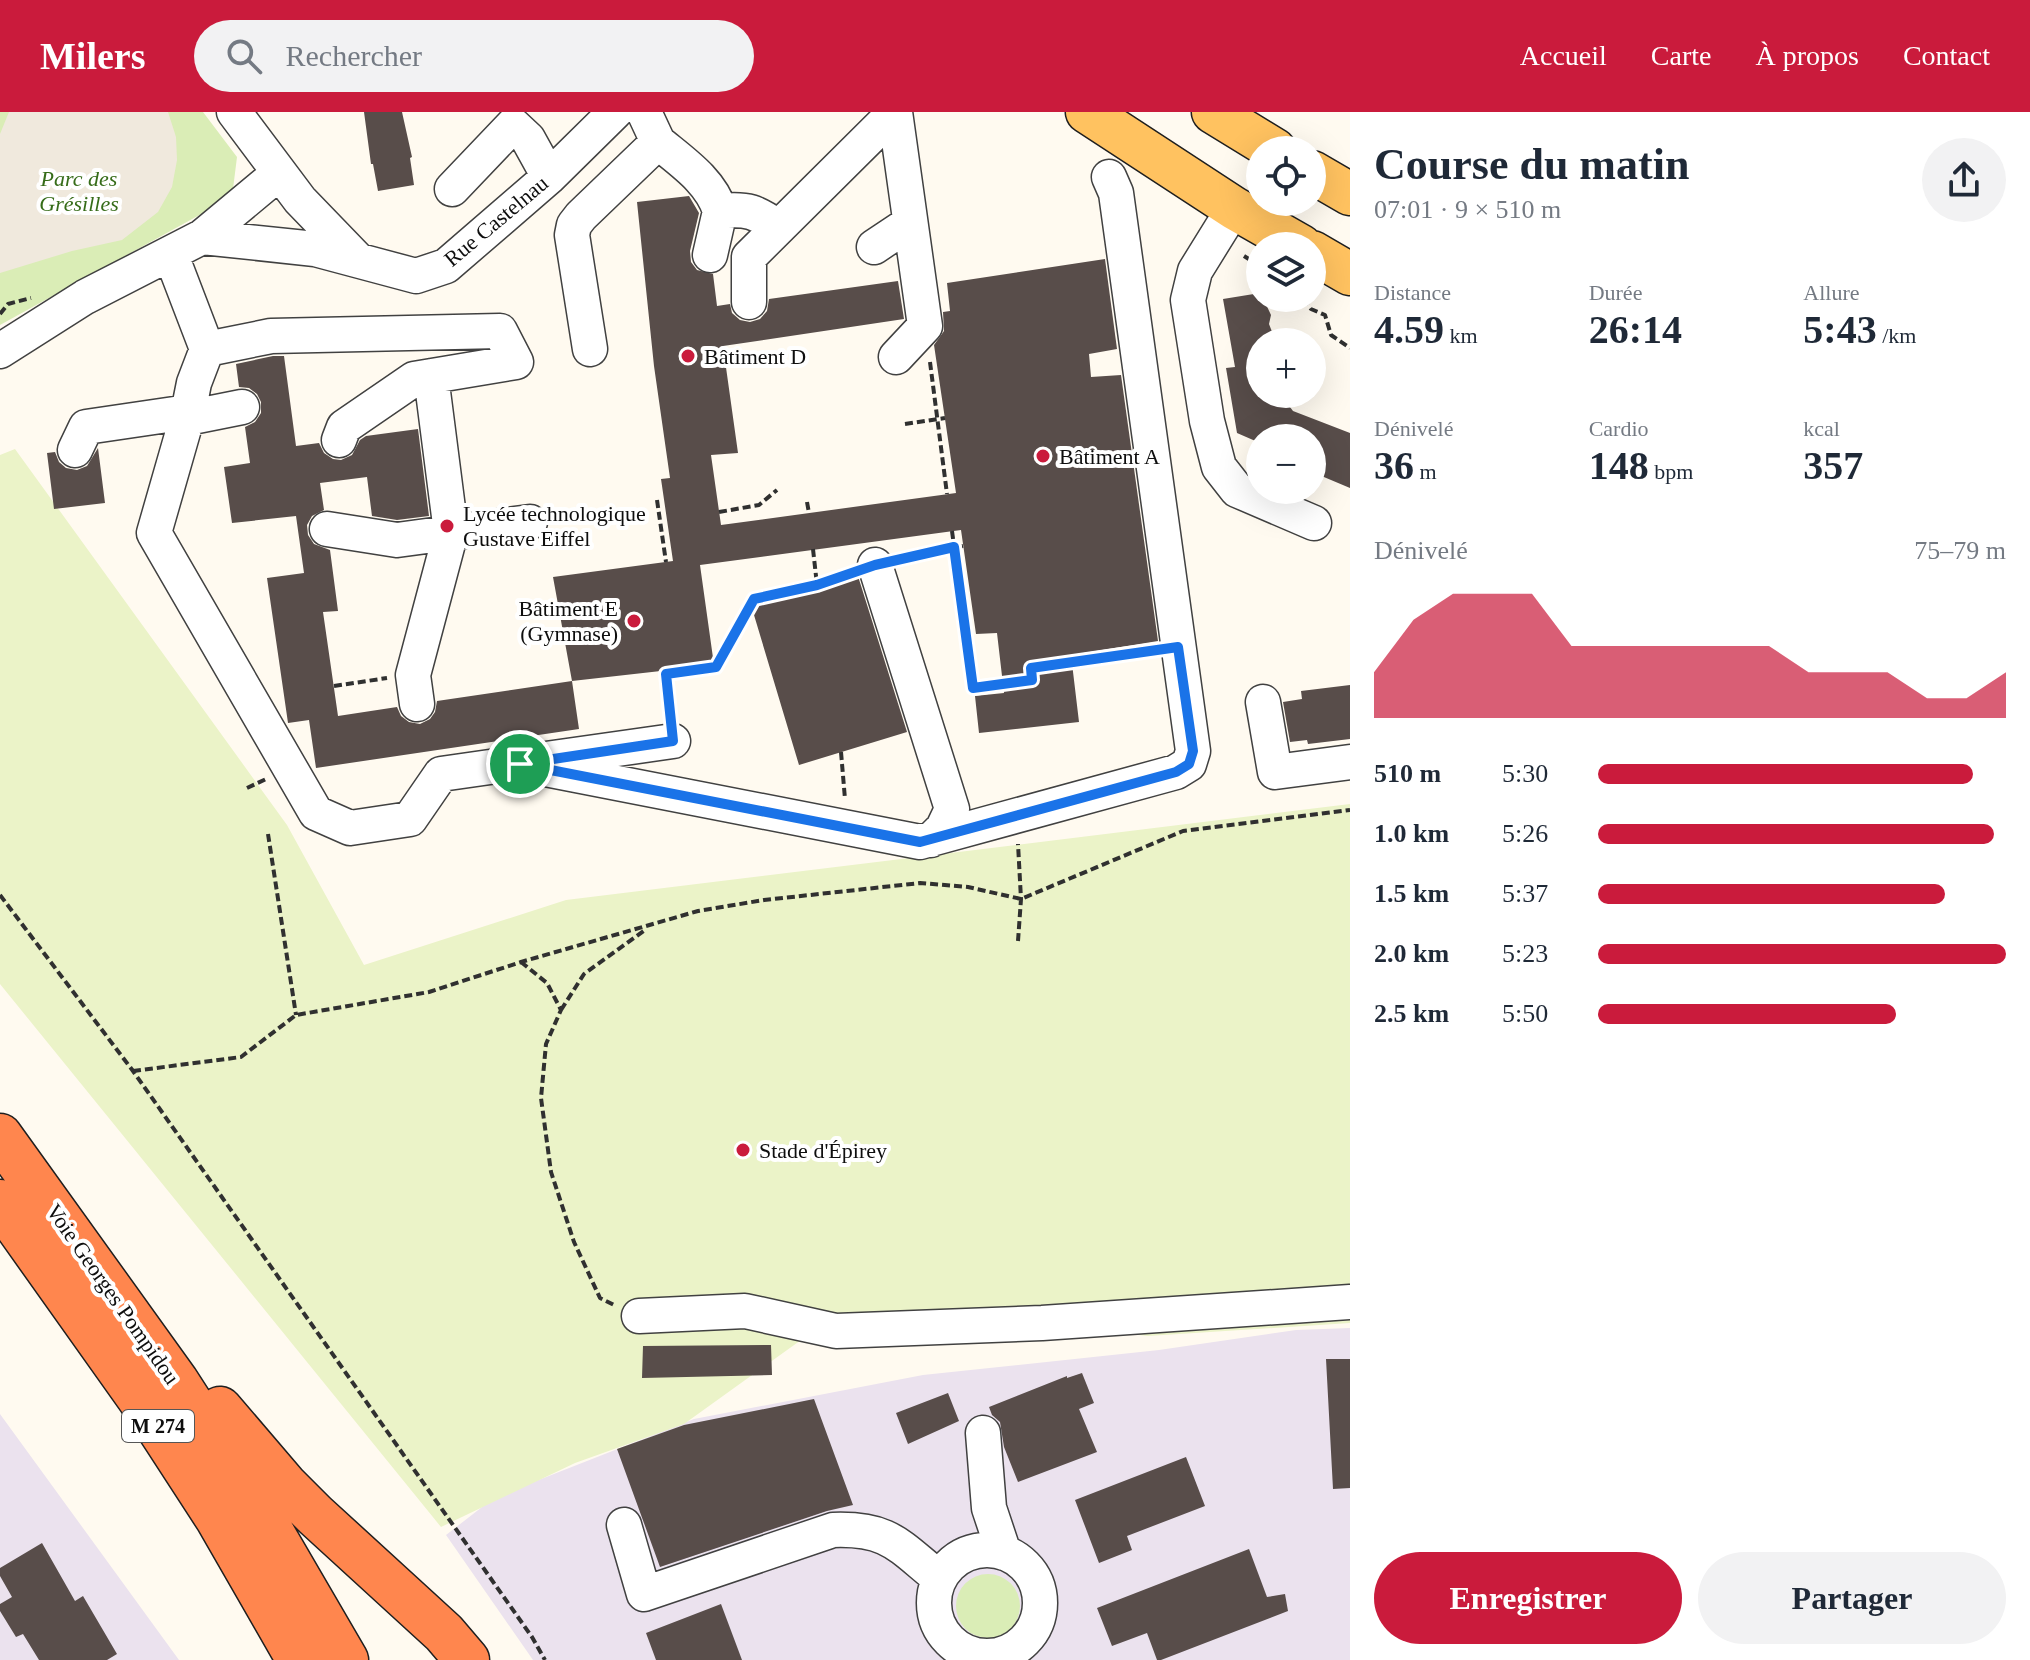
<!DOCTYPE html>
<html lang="fr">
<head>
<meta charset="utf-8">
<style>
	:root { --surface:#fff; --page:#f2f2f3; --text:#1f2937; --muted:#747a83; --accent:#ca1b3c }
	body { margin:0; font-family:Georgia,serif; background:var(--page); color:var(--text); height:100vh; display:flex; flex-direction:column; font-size:30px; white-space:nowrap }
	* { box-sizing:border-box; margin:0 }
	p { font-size:26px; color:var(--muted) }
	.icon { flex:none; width:44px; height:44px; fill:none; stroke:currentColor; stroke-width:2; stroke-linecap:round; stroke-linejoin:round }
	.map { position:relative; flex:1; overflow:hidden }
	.panel { display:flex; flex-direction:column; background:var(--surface); width:680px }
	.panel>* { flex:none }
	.fabs { position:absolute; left:1246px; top:24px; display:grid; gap:16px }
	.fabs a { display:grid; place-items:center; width:80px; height:80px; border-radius:50%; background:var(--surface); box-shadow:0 8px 32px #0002; font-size:40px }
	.pin { position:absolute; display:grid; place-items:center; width:68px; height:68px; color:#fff; margin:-34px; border:4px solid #fff; border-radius:50%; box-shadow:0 2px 8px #0007 }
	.round { display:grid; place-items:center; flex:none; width:84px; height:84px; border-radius:42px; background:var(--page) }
	.head { display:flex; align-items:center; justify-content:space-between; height:136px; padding:0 24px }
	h1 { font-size:44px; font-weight:600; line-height:60px }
	.stats { display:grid; grid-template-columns:repeat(3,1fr); gap:12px; height:136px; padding:8px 24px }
	.stats div { display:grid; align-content:center }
	.stats b { font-size:40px; font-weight:600 }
	.stats small { font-size:22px; font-weight:400 }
	.stats p { font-size:22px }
	.chart { height:224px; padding:16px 24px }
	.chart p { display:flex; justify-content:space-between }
	.chart svg { width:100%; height:144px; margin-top:8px; fill:var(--accent); opacity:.7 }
	.action { display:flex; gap:16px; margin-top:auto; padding:16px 24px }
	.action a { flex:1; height:92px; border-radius:48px; background:var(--accent); color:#fff; font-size:32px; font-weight:600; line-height:92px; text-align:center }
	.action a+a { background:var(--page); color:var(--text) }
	ul { padding:0 24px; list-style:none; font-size:26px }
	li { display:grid; grid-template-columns:128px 96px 1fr; align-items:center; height:60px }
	li i { height:20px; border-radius:10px; background:var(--accent) }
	header { display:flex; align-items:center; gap:48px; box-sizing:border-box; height:112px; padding:0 40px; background:var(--accent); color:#fff }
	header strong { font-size:38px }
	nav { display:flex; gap:44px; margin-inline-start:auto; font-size:28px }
	.search { width:560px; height:72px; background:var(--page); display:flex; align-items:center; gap:20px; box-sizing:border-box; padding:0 28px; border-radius:44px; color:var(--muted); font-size:30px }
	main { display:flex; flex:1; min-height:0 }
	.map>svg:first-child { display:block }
	.industrial { fill:#ebe2ee }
	.green { fill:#daedb6 }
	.pitch { fill:#ebf3c8 }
	.plaza { fill:#f0e9dd }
	.building { fill:#584d4a }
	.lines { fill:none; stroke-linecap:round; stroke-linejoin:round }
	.minor-casing { stroke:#414141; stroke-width:37 }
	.major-casing { stroke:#1f1f1f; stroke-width:45 }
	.highway-casing { stroke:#1f1f1f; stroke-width:47 }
	.path { stroke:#303030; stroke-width:4; stroke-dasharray:8 4; stroke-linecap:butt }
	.minor { stroke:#fff; stroke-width:34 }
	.major { stroke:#ffc260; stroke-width:42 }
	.highway { stroke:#ff864e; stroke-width:44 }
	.route-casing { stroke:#fff; stroke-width:16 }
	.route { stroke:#1a73e8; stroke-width:10 }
	.poi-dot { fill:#ca1b3c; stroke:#fff; stroke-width:3 }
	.labels { text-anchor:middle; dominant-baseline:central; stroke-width:8; stroke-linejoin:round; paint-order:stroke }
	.shield { fill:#fff; stroke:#565656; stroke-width:2 }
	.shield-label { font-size:20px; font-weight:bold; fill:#0e0e0e }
	.park-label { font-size:22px; font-style:italic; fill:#366c19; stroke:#fff }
	.street-label { font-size:22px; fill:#0e0e0e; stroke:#fff }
	.poi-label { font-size:22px; fill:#0e0e0e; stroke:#fff; text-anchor:start }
</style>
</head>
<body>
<header>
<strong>Milers</strong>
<div class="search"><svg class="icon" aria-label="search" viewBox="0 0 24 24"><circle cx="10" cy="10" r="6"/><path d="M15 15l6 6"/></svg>Rechercher</div>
<nav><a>Accueil</a><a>Carte</a><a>À propos</a><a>Contact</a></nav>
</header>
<main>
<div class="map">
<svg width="1350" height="1548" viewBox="0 0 1350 1548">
	<rect width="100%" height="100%" fill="#fffaf0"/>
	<path class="industrial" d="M1350 1216V1548H533L446 1423 495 1385 694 1307 923 1263 1159 1238 1296 1218Z
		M0 1302 179 1548H0Z"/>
	<path class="green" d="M0 0H203L237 45 232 85 0 213Z
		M956 1494a32 32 0 1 1 64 0a32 32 0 1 1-64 0Z"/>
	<path class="pitch" d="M15 337 287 713 364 853 566 788 1350 692V1211L1148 1224 964 1204 822 1213 684 1312 575 1351 441 1415 0 872V343Z"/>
	<path class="plaza" d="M9 0H168L176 25 177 48 172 75 158 100 122 128 72 139 0 161V22Z"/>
	<path class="building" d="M364 0H402L412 45 410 46 414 73 378 79 373 52H371Z
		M689 84 699 101 690 139 691 150 697 158 713 162 717 194 730 192 732 201 740 208 750 210 760 207 767 199 769 187 898 169 904 207 723 234 738 341 711 343 721 413 956 381 934 233 944 219 943 200 950 199 947 171 1105 147 1117 237 1089 242 1091 265 1121 263 1158 529 1071 543 1079 610 979 621 975 584 1004 581 997 521 976 522 961 418 700 453 714 553 572 569 553 465 673 449 661 367 670 366 654 254 637 90Z
		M1260 181V186H1263L1271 203 1269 212 1276 230H1260V282H1280L1293 299 1350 321V376L1312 360V326H1260V331L1237 321 1226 256 1235 255 1223 187Z
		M273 244H284L296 334 319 331 324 341 333 347 341 348 352 343 360 328 366 324 418 317 429 404 397 408 372 404 367 365 320 371 324 398 312 404 307 413 308 423 314 432 330 438 338 499 323 500 338 604 397 595 401 604 409 610 420 612 430 607 435 600 437 589 572 569 579 617 316 656 309 608 288 611 267 466 304 461 296 404 232 411 224 355 250 351 245 315 255 310 261 301V290L257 282 249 276 239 275 236 252Z
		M98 336 105 391 54 397 47 341 55 340 59 350 66 356 77 358 87 354Z
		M857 461 907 620 799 653 751 493Z
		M1350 573V627L1308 632 1307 628 1290 630 1283 590 1302 587 1301 579Z
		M771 1233 772 1263 642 1266 643 1234Z
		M1326 1247H1350V1376L1333 1377Z
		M1082 1261 1094 1291 1079 1297 1097 1340 1018 1370 1004 1335 1000 1310 992 1303 989 1295 1067 1264V1266Z
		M948 1281 959 1309 908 1332 896 1301Z
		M814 1287 853 1393 827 1399 660 1455 617 1337 684 1313Z
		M1186 1345 1205 1394 1127 1424 1132 1438 1099 1451 1075 1388Z
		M42 1431 75 1489 83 1484 117 1542 107 1548H39L23 1522 16 1525 0 1499V1492L12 1485 0 1464V1456Z
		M1249 1437 1267 1485 1285 1482 1288 1499 1161 1548H1157L1147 1521 1112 1534 1097 1496Z
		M721 1492 742 1548H656L646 1521Z"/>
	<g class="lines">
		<defs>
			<path id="minor" d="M234 0 300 88 357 147
				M895 0 925 214 896 245
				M658 30C682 50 711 69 720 99 748 96 756 100 778 115
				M452 77 513 13 528 27 549 65
				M1234 96 1195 159 1188 188 1207 309 1219 355 1237 378 1314 411
				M202 125 315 137 416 164 446 154 549 65 615 0
				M874 135 910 111
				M171 143 207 237 271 224 500 219 516 250 414 267 344 315 339 328
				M710 143 720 99
				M749 190V145L895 0
				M590 237 572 123 574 113 581 104 658 30 644 0
				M0 239 85 185 202 125 279 61
				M242 295 187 306 154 421 316 701 350 716 410 707 441 662 673 629
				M187 306 194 271 207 237
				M75 338 86 315 188 300
				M327 417 397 428 530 410
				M875 453 952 697 943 716 931 728
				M1263 590 1275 660 1350 650
				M417 592 413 563 451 420 431 264
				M520 652 920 730 1176 660 1189 652 1193 639 1116 81 1109 65
				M639 1204 745 1199 836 1219 1042 1211 1350 1190
				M983 1321 989 1396 1004 1441
				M624 1413 644 1482 833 1418C889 1416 898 1433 939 1466
				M934 1491a53 53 0 1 1 106 0a53 53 0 1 1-106 0Z"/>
			<path id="major" d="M1087 0 1234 96 1301 134
				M1213 0 1275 38
				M1312 60 1350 82
				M1312 140 1350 162"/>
			<path id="highway" d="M0 1024 176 1269 251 1385 346 1548
				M0 1090 140 1287 218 1407 299 1548
				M220 1297 285 1373 315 1403 444 1521 467 1548"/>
		</defs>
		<use href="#minor" class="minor-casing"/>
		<use href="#major" class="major-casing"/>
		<use href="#highway" class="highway-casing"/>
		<path class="path" d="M1244 144 1260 154
			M1304 186 1311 197 1325 203 1331 223 1350 236
			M0 202 8 192 31 186
			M930 250 947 382
			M905 312 945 306
			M657 388 666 450
			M807 390 809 401
			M719 400 759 393 777 378
			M952 419 973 576 1032 568 1033 577
			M813 437 817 473
			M903 446 963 434
			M1032 568 1031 556 1151 539
			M334 574 387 566
			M671 603 666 562 716 555 754 487 817 473 849 462
			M841 640 845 687
			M247 676 266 667
			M268 722 296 903
			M0 783 133 959 532 1525 545 1548
			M1018 829 1021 787 1018 732
			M521 850 547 871 561 898 546 932 541 986 551 1060 574 1130 600 1186 614 1193
			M561 898 584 862 645 818
			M133 959 241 945 296 903 429 880 521 850 698 799 764 788 920 771 968 775 1021 787 1183 719 1350 698"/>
		<use href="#minor" class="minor"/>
		<use href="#major" class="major"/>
		<use href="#highway" class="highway"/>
	</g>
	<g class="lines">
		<defs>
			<path id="route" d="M954 435 973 576 1032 568 1031 556 1178 535 1193 639 1189 652 1176 660 920 730 520 652 673 629 666 562 716 555 754 487 817 473 875 453Z"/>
		</defs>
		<use href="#route" class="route-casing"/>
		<use href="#route" class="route"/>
	</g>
	<g class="poi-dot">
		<circle cx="688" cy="244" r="8"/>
		<circle cx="1043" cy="344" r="8"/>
		<circle cx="447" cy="414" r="8"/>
		<circle cx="634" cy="509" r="8"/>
		<circle cx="743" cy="1038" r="8"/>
	</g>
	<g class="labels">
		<rect class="shield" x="122" y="1298" width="72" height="32" rx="6"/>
		<g class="shield-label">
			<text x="158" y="1314">M 274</text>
		</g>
		<g class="park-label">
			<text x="79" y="66">Parc des<tspan x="79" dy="25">Grésilles</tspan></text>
		</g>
		<g class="street-label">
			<text transform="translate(496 109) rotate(-40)">Rue Castelnau</text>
			<text transform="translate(113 1182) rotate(55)">Voie Georges Pompidou</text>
		</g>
		<g class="poi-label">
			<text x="704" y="244">Bâtiment D</text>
			<text x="1059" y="344">Bâtiment A</text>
			<text x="463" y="401">Lycée technologique<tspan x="463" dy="25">Gustave Eiffel</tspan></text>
			<text x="618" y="496" text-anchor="end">Bâtiment E<tspan x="618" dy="25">(Gymnase)</tspan></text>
			<text x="759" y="1038">Stade d'Épirey</text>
		</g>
	</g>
</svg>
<div class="fabs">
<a><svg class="icon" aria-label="locate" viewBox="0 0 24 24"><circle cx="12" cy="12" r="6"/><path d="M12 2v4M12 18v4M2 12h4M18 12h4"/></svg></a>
<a><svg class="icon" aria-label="layers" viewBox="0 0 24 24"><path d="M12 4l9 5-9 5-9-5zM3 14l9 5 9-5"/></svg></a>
<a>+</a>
<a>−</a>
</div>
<div class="pin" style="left:520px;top:652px;background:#1e9e55"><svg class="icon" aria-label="arrive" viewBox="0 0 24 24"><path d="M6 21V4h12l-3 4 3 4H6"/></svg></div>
</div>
<section class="panel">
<div class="head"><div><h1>Course du matin</h1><p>07:01 · 9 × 510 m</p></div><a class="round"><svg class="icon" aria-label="share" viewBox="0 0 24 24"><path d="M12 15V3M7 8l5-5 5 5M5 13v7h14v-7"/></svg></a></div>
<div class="stats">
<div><p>Distance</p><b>4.59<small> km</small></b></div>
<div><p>Durée</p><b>26:14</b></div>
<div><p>Allure</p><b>5:43<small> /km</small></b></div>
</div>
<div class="stats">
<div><p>Dénivelé</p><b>36<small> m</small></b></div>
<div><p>Cardio</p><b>148<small> bpm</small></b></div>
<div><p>kcal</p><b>357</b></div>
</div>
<div class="chart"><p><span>Dénivelé</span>75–79 m</p>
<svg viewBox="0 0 160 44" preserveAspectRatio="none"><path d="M0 44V30L10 14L20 6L30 6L40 6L50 22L60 22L70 22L80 22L90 22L100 22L110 30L120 30L130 30L140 38L150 38L160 30V44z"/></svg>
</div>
<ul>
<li><b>510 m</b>5:30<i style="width:92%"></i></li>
<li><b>1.0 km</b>5:26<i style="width:97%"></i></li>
<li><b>1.5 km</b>5:37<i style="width:85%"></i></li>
<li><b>2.0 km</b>5:23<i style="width:100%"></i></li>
<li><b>2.5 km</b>5:50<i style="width:73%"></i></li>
</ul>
<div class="action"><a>Enregistrer</a><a>Partager</a></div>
</section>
</main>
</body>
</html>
